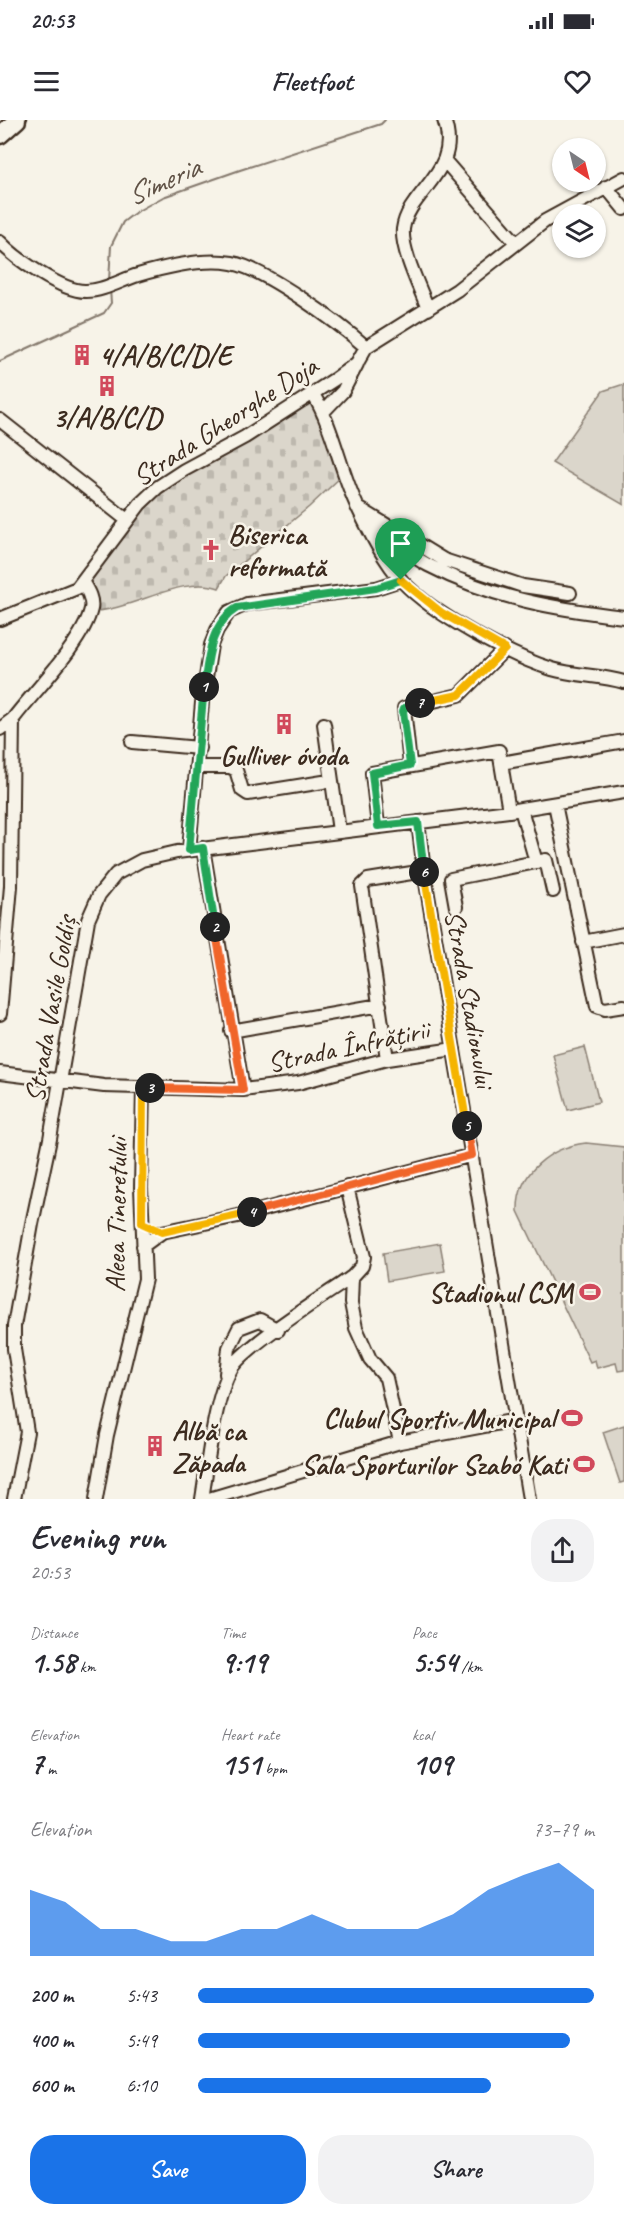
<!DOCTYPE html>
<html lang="en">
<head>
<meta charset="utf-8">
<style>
	:root { --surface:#fff; --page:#f2f2f3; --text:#2b2b33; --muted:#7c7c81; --accent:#1a73e8 }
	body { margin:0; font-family:Caveat,sans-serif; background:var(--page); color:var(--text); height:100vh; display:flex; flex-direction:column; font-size:22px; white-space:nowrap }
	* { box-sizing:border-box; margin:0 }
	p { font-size:20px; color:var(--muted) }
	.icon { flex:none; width:33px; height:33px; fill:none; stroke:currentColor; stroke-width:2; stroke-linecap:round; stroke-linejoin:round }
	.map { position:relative; height:1379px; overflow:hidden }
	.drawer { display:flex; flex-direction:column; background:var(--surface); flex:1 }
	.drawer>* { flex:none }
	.needle { width:39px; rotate:145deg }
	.fabs { position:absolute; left:552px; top:18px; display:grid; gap:12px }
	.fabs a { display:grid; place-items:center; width:54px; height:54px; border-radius:50%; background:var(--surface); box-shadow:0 2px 4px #0004; font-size:30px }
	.pin { position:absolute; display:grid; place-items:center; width:51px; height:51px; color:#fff; margin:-62px -26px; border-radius:50% 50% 50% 0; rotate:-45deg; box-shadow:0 0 6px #0007 }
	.pin .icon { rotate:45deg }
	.km { position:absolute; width:30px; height:30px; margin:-15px; border-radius:50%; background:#222; color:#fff; font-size:16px; line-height:30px; text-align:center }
	.round { display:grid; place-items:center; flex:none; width:63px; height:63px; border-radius:24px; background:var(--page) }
	.headline { display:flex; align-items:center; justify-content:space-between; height:102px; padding:0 30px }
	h1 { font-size:33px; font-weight:700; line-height:45px }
	.stats { display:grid; grid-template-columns:repeat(3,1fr); gap:9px; height:102px; padding:6px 30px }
	.stats div { display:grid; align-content:center }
	.stats b { font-size:30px; font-weight:700 }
	.stats small { font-size:16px; font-weight:400 }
	.stats p { font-size:16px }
	.chart { height:168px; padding:12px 30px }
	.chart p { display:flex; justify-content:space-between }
	.chart svg { width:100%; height:108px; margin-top:6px; fill:var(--accent); opacity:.7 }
	.primary-button { display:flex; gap:12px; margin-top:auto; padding:12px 30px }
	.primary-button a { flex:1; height:69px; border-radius:24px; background:var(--accent); color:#fff; font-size:24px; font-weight:700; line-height:69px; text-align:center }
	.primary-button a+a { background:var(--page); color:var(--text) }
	ul { padding:0 30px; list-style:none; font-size:20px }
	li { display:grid; grid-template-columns:96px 72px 1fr; align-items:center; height:45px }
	li i { height:15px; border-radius:8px; background:var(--accent) }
	.status { display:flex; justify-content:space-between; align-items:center; height:42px; padding:0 30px; background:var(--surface); direction:ltr }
	.status svg { height:16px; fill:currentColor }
	header { display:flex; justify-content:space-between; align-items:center; height:78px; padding:0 30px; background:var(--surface); font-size:27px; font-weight:700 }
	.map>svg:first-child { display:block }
	.grass { fill:#dbd6cb; stroke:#8b8074; stroke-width:1.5 }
	.cemetery { fill:url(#cemetery-stones); stroke:#8b8074; stroke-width:1.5 }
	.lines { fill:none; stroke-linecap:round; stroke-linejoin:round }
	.stream { stroke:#84786c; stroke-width:2 }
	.minor-casing { stroke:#3b2a1e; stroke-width:16 }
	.major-casing { stroke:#3b2a1e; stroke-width:21 }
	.minor { stroke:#f7f3e8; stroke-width:12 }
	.major { stroke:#f7f3e8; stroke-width:16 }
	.split-1-casing { stroke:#fff; stroke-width:12 }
	.split-2-casing { stroke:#fff; stroke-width:12 }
	.split-3-casing { stroke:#fff; stroke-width:12 }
	.split-4-casing { stroke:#fff; stroke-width:12 }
	.split-5-casing { stroke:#fff; stroke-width:12 }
	.split-6-casing { stroke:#fff; stroke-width:12 }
	.split-7-casing { stroke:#fff; stroke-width:12 }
	.split-8-casing { stroke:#fff; stroke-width:12 }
	.split-1 { stroke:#22a559; stroke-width:8 }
	.split-2 { stroke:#22a559; stroke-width:8 }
	.split-3 { stroke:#f0652b; stroke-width:8 }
	.split-4 { stroke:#f5b400; stroke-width:8 }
	.split-5 { stroke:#f0652b; stroke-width:8 }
	.split-6 { stroke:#f5b400; stroke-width:8 }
	.split-7 { stroke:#22a559; stroke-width:8 }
	.split-8 { stroke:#f5b400; stroke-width:8 }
	.labels { text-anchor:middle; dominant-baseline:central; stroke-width:5; stroke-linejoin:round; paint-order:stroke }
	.poi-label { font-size:28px; font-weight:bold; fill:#3b2a1e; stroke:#f7f3e8; text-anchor:start }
	.street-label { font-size:28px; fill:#3b2a1e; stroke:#f7f3e8 }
	.water-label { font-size:30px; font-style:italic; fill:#5f5145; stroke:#f7f3e8 }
</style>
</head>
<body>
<div class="status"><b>20:53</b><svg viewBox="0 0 49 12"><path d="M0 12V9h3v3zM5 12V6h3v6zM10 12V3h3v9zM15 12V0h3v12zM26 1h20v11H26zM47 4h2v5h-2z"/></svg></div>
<header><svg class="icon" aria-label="menu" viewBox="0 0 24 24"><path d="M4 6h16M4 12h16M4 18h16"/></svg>Fleetfoot<svg class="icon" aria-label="heart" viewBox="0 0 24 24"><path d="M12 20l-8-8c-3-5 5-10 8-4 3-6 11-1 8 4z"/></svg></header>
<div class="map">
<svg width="624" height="1379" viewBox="0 0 624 1379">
	<defs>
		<pattern id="cemetery-stones" width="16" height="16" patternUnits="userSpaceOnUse" patternTransform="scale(1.5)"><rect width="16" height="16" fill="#dbd6cb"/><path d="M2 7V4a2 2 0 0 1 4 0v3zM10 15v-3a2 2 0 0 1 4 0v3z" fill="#bdb8ae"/></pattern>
	</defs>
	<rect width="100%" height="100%" fill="#f7f3e8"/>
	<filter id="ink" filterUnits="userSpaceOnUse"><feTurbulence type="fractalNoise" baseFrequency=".0167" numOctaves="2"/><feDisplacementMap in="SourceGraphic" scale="12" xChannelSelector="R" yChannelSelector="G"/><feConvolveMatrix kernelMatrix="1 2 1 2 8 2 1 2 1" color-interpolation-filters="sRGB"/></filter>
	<g filter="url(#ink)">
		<path class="grass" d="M624 264V385L552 343 603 271Z
			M585 927 599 982 568 990 553 935Z
			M586 1023 624 1027V1250L618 1251 616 1243 597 1248 595 1240 590 1242 518 1091C517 1052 551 1027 586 1023Z
			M440 1123 445 1151 387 1161 383 1133Z
			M624 1305V1362L620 1363 603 1312Z"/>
		<path class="cemetery" d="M313 274 345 353 309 387 226 456 219 468C181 454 131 492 90 491L88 457 140 384Z"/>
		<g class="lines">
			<path class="stream" d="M109 161 111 126 123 102 136 92 163 77 240 50 381 4 385 0
				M0 241 104 193 111 183 110 169"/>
			<defs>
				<path id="minor" d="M444 40 516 123
					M606 67 624 89
					M0 122C16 139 63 172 86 171 104 171 121 160 138 155 165 147 204 138 232 143 264 148 340 204 366 227
					M428 189C420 168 401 130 403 109 408 71 463 51 444 0
					M313 274C334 309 340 351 358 388 370 413 384 441 403 462 433 494 510 536 552 549 576 556 600 555 624 562
					M323 292 343 271 357 244
					M0 300 127 400
					M357 387 444 440 523 466 570 473
					M367 404C389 415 406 434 428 445 491 478 555 489 624 497
					M0 499 77 468 140 384 158 367 184 350 245 317 335 259 357 243 366 227 457 170 545 101 624 58
					M324 604 339 711
					M0 609 13 599C34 571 83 523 91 489 93 480 88 471 83 463
					M132 622 199 628
					M501 643 624 621
					M410 645 404 588 459 575 505 529
					M196 647H230L236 650 242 670 248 674 323 662
					M555 684 597 886 605 889 624 886
					M418 702 424 751 529 1379
					M378 706 372 653 499 631 509 691
					M203 728 243 970
					M189 730 202 583 211 525 217 510 229 492 247 484 376 468 401 460
					M536 742 546 740 553 771
					M456 787 451 759 536 742 521 689
					M583 822 624 814
					M0 894 11 766 13 599
					M231 911 380 885
					M387 939 362 766 368 760 424 751
					M0 953 104 966 243 970 298 963 387 939 454 929
					M143 1126 162 1112 238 1096 472 1035
					M352 1157 351 1183 356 1208 370 1239 386 1258 400 1322
					M226 1254 229 1228 239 1208 260 1200 278 1210
					M14 1379 27 1312 14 1229V1206L32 1104 50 1019 88 800 99 775 116 754 142 740 177 732 509 691 624 672
					M96 1379 107 1315 145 1159 141 1068 143 967
					M202 1379C208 1343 214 1280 231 1249 243 1227 328 1173 352 1157L362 1146 364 1137 347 1067
					M209 1379 400 1322 516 1300"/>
				<path id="major" d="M0 15 17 0"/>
			</defs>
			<use href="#minor" class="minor-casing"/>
			<use href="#major" class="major-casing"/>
			<use href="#minor" class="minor"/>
			<use href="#major" class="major"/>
		</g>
	</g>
	<g class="lines" filter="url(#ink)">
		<defs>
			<path id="split-1" d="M204 567C208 539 210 504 237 488L376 468 401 460"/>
			<path id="split-2" d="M204 567 189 730 203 728 215 807"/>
			<path id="split-3" d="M150 968 243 970 215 807"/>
			<path id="split-4" d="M150 968 143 967 142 1103 162 1112 252 1092"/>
			<path id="split-5" d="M252 1092 472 1035 467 1006"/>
			<path id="split-6" d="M424 752 467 1006"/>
			<path id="split-7" d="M420 583 404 588 403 591 410 645 372 653 378 706 418 702 424 752"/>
			<path id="split-8" d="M401 460 442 493 505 529 459 575 420 583"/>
		</defs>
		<use href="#split-1" class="split-1-casing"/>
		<use href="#split-2" class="split-2-casing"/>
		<use href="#split-3" class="split-3-casing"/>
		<use href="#split-4" class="split-4-casing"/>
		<use href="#split-5" class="split-5-casing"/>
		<use href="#split-6" class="split-6-casing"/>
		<use href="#split-7" class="split-7-casing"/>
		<use href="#split-8" class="split-8-casing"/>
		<use href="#split-1" class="split-1"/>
		<use href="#split-2" class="split-2"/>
		<use href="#split-3" class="split-3"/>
		<use href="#split-4" class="split-4"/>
		<use href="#split-5" class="split-5"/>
		<use href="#split-6" class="split-6"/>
		<use href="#split-7" class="split-7"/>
		<use href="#split-8" class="split-8"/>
	</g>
	<defs>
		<symbol id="building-bare" viewBox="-9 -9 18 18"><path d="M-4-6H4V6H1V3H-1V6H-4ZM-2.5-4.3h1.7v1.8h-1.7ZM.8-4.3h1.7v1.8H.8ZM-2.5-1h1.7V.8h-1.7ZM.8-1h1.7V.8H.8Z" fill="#d1495b" stroke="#f7f3e8" stroke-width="2.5" paint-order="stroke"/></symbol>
		<symbol id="church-bare" viewBox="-9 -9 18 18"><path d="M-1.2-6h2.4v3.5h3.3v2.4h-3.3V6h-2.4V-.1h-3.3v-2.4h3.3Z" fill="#d1495b" stroke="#f7f3e8" stroke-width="2.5" paint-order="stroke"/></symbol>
		<symbol id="stadium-bare" viewBox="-9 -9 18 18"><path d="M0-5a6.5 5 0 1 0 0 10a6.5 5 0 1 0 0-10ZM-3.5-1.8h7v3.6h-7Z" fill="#d1495b" stroke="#f7f3e8" stroke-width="2.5" paint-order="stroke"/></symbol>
	</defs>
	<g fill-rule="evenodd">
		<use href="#building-bare" x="67" y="220" width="30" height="30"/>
		<use href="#building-bare" x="92" y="251" width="30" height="30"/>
		<use href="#church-bare" x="196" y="415" width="30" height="30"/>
		<use href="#building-bare" x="269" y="589" width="30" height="30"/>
		<use href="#stadium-bare" x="575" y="1157" width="30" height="30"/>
		<use href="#stadium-bare" x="557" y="1283" width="30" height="30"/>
		<use href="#building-bare" x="140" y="1311" width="30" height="30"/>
		<use href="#stadium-bare" x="569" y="1329" width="30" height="30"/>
	</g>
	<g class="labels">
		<g class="poi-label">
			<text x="99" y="235">4/A/B/C/D/E</text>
			<text x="107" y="297" text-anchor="middle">3/A/B/C/D</text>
			<text x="228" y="414">Biserica<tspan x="228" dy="32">reformată</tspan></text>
			<text x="284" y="635" text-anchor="middle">Gulliver óvoda</text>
			<text x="573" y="1172" text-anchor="end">Stadionul CSM</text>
			<text x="555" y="1298" text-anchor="end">Clubul Sportiv Municipal</text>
			<text x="172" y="1310">Albă ca<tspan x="172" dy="32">Zăpada</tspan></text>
			<text x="567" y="1344" text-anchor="end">Sala Sporturilor Szabó Kati</text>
		</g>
		<g class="street-label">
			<text transform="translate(225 301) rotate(-33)">Strada Gheorghe Doja</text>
			<text transform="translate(470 879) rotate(80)">Strada Stadionului</text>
			<text transform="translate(50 889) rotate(-80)">Strada Vasile Goldiș</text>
			<text transform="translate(348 926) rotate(-12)">Strada Înfrățirii</text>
			<text transform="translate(116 1095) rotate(-89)">Aleea Tineretului</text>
		</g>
		<g class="water-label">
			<text transform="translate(163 61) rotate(-24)">Simeria</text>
		</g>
	</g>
</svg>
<div class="fabs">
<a><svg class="needle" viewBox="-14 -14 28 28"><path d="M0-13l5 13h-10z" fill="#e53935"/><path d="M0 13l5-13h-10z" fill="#7c7c81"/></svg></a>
<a><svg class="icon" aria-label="layers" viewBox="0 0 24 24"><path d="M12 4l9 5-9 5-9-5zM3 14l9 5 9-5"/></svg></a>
</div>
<div class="pin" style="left:401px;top:460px;background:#1e9e55"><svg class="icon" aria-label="arrive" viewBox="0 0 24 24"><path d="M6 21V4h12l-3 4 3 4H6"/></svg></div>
<b class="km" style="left:204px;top:567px">1</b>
<b class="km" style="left:215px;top:807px">2</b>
<b class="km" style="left:150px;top:968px">3</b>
<b class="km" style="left:252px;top:1092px">4</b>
<b class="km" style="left:467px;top:1006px">5</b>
<b class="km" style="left:424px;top:752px">6</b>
<b class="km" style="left:420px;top:583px">7</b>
</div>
<section class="drawer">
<div class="headline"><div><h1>Evening run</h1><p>20:53</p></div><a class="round"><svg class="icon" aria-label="share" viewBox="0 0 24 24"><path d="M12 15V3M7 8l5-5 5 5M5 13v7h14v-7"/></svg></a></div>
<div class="stats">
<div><p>Distance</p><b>1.58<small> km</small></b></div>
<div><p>Time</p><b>9:19</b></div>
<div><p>Pace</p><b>5:54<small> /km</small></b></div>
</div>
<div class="stats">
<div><p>Elevation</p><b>7<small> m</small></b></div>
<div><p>Heart rate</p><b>151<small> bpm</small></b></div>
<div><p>kcal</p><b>109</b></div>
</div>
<div class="chart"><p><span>Elevation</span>73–79 m</p>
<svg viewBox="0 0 160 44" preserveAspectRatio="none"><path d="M0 44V17L10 22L20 33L30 33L40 38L50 38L60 33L70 33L80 27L90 33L100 33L110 33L120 27L130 17L140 11L150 6L160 17V44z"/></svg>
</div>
<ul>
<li><b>200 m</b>5:43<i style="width:100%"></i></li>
<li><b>400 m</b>5:49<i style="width:94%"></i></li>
<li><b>600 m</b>6:10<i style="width:74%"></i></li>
</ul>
<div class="primary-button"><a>Save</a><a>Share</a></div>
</section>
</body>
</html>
